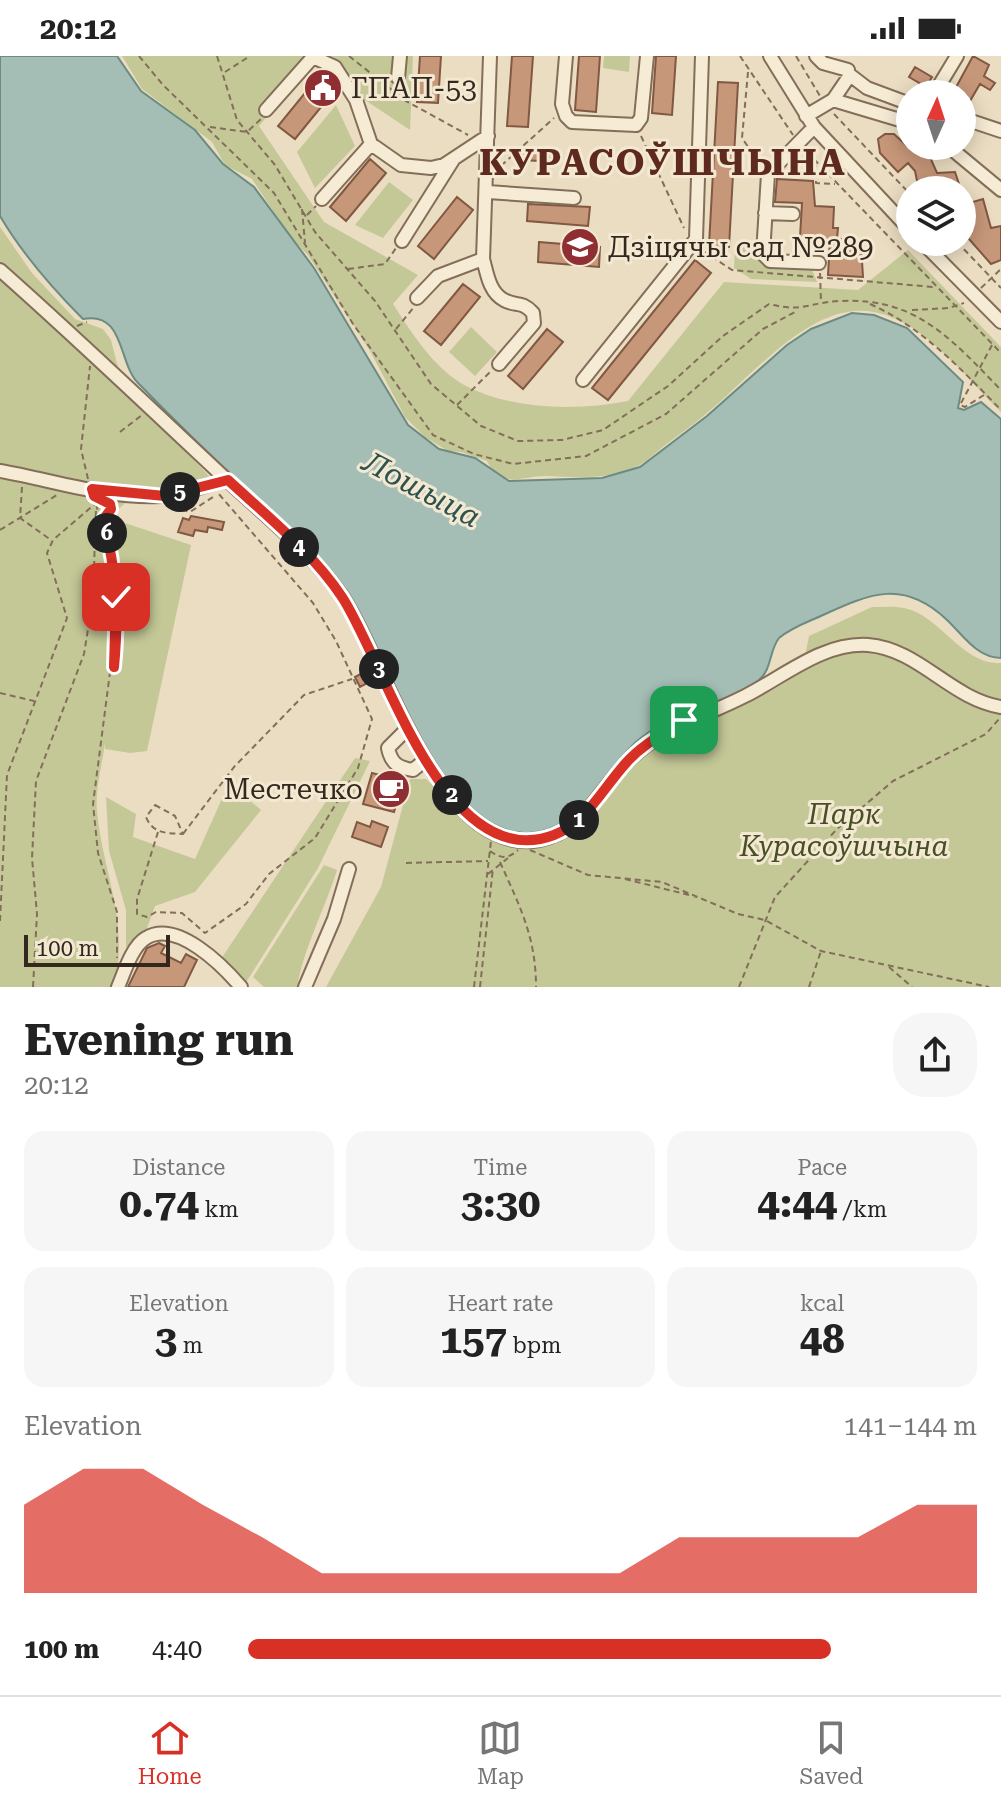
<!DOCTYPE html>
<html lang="en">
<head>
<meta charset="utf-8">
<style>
	:root { --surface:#fff; --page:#f6f6f6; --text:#222; --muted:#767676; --line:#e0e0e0; --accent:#d93025 }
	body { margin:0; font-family:"Roboto Serif",serif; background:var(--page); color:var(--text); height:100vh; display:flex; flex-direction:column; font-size:30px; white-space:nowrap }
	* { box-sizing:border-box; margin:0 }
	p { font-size:26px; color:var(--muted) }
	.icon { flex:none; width:44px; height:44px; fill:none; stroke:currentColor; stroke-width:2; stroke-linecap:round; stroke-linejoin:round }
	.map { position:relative; height:931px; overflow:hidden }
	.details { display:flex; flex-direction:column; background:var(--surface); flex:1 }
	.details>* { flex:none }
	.needle { width:52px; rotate:3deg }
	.fabs { position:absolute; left:896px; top:24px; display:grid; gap:16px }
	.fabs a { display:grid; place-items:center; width:80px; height:80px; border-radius:50%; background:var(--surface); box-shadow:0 4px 20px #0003; font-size:40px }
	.scale { position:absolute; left:24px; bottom:20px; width:146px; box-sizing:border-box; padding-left:8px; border:4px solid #34281e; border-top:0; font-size:22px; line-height:28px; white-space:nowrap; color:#34281e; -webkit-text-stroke:6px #f3e8d1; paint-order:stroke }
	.pin { position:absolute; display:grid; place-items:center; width:68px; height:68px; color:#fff; margin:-34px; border-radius:16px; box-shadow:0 4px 12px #0006 }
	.km { position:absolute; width:40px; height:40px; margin:-20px; border-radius:50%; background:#222; color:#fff; font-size:22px; line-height:40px; text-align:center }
	.round { display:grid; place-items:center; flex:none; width:84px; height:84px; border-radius:32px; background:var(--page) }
	.summary { display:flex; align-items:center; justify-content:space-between; height:136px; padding:0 24px }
	h1 { font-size:44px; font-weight:700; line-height:60px }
	.figures { display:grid; grid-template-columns:repeat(3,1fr); gap:12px; height:136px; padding:8px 24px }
	.figures div { display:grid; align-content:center; border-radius:20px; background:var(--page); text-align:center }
	.figures b { font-size:40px; font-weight:700 }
	.figures small { font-size:22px; font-weight:400 }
	.figures p { font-size:22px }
	.chart { height:224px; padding:16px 24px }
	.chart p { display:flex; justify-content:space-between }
	.chart svg { width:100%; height:144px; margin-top:8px; fill:var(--accent); opacity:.7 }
	ul { padding:0 24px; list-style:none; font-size:26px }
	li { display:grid; grid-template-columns:128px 96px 1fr; align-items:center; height:60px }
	li i { height:20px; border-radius:10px; background:var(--accent) }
	.status { display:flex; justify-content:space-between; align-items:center; height:56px; padding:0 40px; background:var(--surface); direction:ltr }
	.status svg { height:22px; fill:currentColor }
	.tab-bar { display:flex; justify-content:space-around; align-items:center; height:112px; border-top:2px solid var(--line); background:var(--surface); font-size:22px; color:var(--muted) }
	.tab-bar a { display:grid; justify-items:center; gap:4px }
	.tab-bar .active { color:var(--accent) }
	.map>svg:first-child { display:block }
	.green { fill:#c4c897 }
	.water { fill:#a4beb5; stroke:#6c8b82; stroke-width:2 }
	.building { fill:#c7977a; stroke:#815842; stroke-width:2 }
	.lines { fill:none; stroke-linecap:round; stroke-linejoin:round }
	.minor-casing { stroke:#836e5a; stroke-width:16 }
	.path { stroke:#836e5a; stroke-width:2; stroke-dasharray:6 4; stroke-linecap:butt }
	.minor { stroke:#f6ebd4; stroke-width:12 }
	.route-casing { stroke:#fff; stroke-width:16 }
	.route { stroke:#d93025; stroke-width:10 }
	.labels { text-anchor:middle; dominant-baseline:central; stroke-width:6; stroke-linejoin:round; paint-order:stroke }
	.poi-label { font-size:28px; fill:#34281e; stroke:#f3e8d1; text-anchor:start }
	.park-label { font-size:28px; font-style:italic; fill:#474f25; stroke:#f3e8d1 }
	.water-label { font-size:30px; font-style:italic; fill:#2e534f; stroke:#f3e8d1 }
	.district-label { font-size:36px; font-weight:bold; letter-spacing:2px; fill:#5e2a20; stroke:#f3e8d1 }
</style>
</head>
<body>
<div class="status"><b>20:12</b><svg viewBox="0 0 49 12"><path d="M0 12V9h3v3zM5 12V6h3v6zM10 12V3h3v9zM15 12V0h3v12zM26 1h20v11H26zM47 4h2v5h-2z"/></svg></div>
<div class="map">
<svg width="1001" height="931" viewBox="0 0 1001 931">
	<rect width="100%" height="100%" fill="#ebddc2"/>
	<path class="green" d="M122 0H413L410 74 311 8 259 70 324 166 418 219 393 248C412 277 434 313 466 330 513 354 577 355 628 345L724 226 858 234 908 194 1001 291V356C964 320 922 261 867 255 808 249 749 323 707 357 693 369 678 379 664 390 655 397 645 407 634 412 607 424 573 421 544 420 523 420 501 434 487 405L461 396 448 395 425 381 405 361 370 295 308 199 291 182 252 123 225 109 212 86 142 33Z
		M604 0H630L629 16 603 12Z
		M336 49 355 90 315 132 297 96Z
		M389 126 413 144 383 182 355 169Z
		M0 171 32 217 75 263 103 273 111 284 123 331 210 421 161 434H140L106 464 109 477 125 467 191 489 147 695 130 697 105 693V687C102 709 95 733 97 755 103 818 130 866 114 931H0Z
		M735 191 753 192 764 208 811 211 817 226 751 223 734 212Z
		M471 271 497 296 475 320 449 296Z
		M872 551C882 551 894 550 904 552 940 559 963 610 1001 607V931H326L381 831 410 723H426C472 766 530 829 589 762 611 738 629 710 655 690 677 673 701 666 726 656 753 645 777 630 802 616L809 580Z
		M355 702 370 705 318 812 245 928 221 903Z
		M229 727 261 754 195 836 155 850 146 875 126 892V854L109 795 106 741 136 758 133 781 195 803Z
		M324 809 337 814C325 853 304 891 297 931H264L253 921Z"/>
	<path class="water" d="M0 0H117L141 35 195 74 223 108 254 131 314 212 408 369 439 393 475 402 509 425 602 422 640 411 707 360 787 289 811 273 852 257 874 259 907 272 963 326 958 352 964 354 981 346 1001 363V602C977 602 963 579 947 564 904 523 871 537 823 559 808 566 792 571 779 582 769 595 772 613 759 624 728 653 673 653 636 686 608 711 592 752 558 769 451 824 387 590 343 532 318 498 286 469 255 441 215 404 176 366 138 327 118 307 125 255 83 263 51 231 23 199 0 160Z"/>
	<path class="building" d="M420 0H441L438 47 417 46Z
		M512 0H533L528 71 507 70Z
		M579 0H600L596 56 575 54Z
		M656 0H676L672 59 652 57Z
		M973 0 989 9 984 20 995 27 990 34 980 28 970 45 954 35Z
		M915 11 932 21 926 31 909 21Z
		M318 21 334 35 295 83 278 70Z
		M718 26 738 27 729 191 709 189Z
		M885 78H894L909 92H926L937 117 955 116 961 134H919L915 115 908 107 898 116 880 97 878 83Z
		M522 95 557 97V106L522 104Z
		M370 103 386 117 346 165 330 151Z
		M777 123 813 125 815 150 834 151 833 172H838L837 183H843V188L861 189 863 221 828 219 830 183 800 181 802 147 775 146Z
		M962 137 973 146 983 143 991 172 1001 170V204L991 208 969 183V151L962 160Z
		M457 141 473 154 434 203 418 190Z
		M528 148 590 151 588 170 527 165Z
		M539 186 600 191 599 211 538 206Z
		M695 204 711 217 608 344 592 332Z
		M463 228 480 241 441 289 424 275Z
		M547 273 563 286 523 333 508 320Z
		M191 460 224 466 222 474 208 471 207 476 195 474 193 480 178 476 183 462 189 464Z
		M368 614 373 624 360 631 355 621Z
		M372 717 403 725 394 756 363 748Z
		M372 765 388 771 381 791 352 781 357 766 370 771Z
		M159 887 165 890 161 897 181 907 186 898 197 904 184 931H128L147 892Z"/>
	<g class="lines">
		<defs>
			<path id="minor" d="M490 0 483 203C487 217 489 236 504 244 516 251 521 244 533 257L534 267 499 308
				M566 0 562 48 566 60 572 66 636 69 641 62 647 0
				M770 0 814 71 910 174
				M816 0 823 7 848 14
				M398 22 400 0
				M934 38 957 0
				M833 44 910 67
				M266 54 313 1 335 11 356 44 371 88 401 109 431 112 444 109 488 80
				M806 60 833 44 850 19 867 32 910 48
				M962 62 1001 75
				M814 71 768 118 763 198 770 205 819 207
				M948 90 1001 134
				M488 136 574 142
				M322 143 371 88
				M765 157 793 158
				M402 185 453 104
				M922 186 1001 266
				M0 214C78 283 152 354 228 425 267 461 311 496 342 540 384 601 438 802 539 784 583 776 599 734 628 705 662 671 704 661 745 640 783 621 823 586 868 589 919 593 951 643 1001 651
				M417 242 438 220 483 203
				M583 324 696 183 702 0
				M0 415C52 424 107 443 161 440 183 439 206 428 228 424
				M406 674 388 692C391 707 398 712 413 714L424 705
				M118 931C124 917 132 890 146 882 177 863 223 910 241 931
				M305 931 334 863 349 813"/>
		</defs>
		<use href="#minor" class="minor-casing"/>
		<path class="path" d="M139 0 163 29 274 137 353 268 433 379 474 398 513 408 586 400 666 358 763 273 795 256
			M217 0 237 64 275 109 315 176 375 245 431 328 481 370 518 385 562 384 603 374 668 330 723 280 769 248C805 257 808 246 841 245 917 241 953 285 1001 334
			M349 0 406 45 468 79
			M740 0 793 79
			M796 0 820 40
			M225 16 250 0
			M748 16 742 82 760 108
			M401 31 405 44
			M834 58 910 138
			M210 71 247 76 262 62
			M641 80 684 172
			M807 96 1001 297
			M815 105 816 127 835 128
			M497 119 503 108 554 62
			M302 153 305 187
			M307 159 316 150
			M957 186 1001 232
			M703 195 732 214 934 231
			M348 213 385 208 396 192
			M820 217 821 246
			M981 232 1001 213
			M870 248C922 271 961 313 1001 354
			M912 254 949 252 964 247
			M77 270 87 266
			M396 273 414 251
			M984 339 965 351 960 349 992 289
			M457 349 492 314
			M120 376 142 359
			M88 423 81 393 90 310
			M22 431 20 462 51 484
			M96 448 112 507 117 562 93 748 98 797 117 856V902
			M110 450 103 464 117 527 119 562 113 611
			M172 451 190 456 216 439
			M0 474 57 439
			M0 637 34 645
			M155 749 175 760 183 778C166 777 153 778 146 761Z
			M158 776 137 843V858L147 861 156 856 182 857 205 877 246 848 269 818 315 782 358 712 372 663 336 585 313 547 218 437
			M183 778 234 711 304 639 352 623
			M530 794 588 819 662 826 738 858 765 864 821 895 989 931
			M490 795C501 803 508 803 518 794
			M500 806C520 851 536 881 536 931
			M406 807 488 805
			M488 818 508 802
			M625 823 697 841
			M0 865 7 719 67 562 47 497 53 484 96 447
			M889 911 912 931
			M33 931 37 858 32 802 36 725 84 598 93 542 96 452
			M474 931 491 785
			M480 931 493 812
			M739 931 775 841 837 773 893 725 986 678 999 663
			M809 931 821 895"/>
		<use href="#minor" class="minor"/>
	</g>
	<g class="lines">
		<defs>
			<path id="route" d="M116 541 114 611C119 558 117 515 103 464L111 453 110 448 94 440 92 433 165 440 228 424C267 460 312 496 342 541 384 604 444 821 554 779 587 766 603 732 626 707 642 689 664 677 684 664"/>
		</defs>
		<use href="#route" class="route-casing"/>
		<use href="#route" class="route"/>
	</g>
	<defs>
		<symbol id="civic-disc" viewBox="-11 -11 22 22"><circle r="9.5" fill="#8f2e33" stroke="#f3e8d1"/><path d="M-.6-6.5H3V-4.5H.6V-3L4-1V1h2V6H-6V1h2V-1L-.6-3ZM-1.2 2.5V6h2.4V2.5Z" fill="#fff"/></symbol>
		<symbol id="school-disc" viewBox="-11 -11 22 22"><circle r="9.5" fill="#8f2e33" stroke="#f3e8d1"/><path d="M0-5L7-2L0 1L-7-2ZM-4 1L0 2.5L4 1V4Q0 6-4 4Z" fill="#fff"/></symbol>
		<symbol id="cafe-disc" viewBox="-11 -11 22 22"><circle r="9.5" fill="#8f2e33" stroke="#f3e8d1"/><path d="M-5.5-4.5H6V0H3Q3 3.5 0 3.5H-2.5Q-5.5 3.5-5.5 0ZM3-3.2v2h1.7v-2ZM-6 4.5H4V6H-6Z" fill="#fff"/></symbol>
	</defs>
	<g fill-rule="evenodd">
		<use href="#civic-disc" x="301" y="10" width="44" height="44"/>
		<use href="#school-disc" x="558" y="169" width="44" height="44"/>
		<use href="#cafe-disc" x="369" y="711" width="44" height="44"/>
	</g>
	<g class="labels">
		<g class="poi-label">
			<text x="351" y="32">ГПАП-53</text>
			<text x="608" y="191">Дзіцячы сад №289</text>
			<text x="363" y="733" text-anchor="end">Местечко</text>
		</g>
		<g class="park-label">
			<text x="844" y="758">Парк<tspan x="844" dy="32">Курасоўшчына</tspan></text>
		</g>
		<g class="water-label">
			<text transform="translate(422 433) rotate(28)">Лошыца</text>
		</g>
		<g class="district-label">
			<text x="663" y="107">КУРАСОЎШЧЫНА</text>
		</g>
	</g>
</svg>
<div class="fabs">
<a><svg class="needle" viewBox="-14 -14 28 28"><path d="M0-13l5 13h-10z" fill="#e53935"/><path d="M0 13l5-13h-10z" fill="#767676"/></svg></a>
<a><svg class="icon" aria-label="layers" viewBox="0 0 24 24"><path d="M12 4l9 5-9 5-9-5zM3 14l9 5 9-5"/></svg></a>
</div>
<div class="scale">100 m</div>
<div class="pin" style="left:684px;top:664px;background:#1e9e55"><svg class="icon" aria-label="arrive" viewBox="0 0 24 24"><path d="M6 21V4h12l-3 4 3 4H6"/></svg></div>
<div class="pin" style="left:116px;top:541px;background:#d93025"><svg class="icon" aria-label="check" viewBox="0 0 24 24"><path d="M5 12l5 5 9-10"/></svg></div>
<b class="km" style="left:579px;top:764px">1</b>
<b class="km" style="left:452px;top:739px">2</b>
<b class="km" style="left:379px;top:613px">3</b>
<b class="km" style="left:299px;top:491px">4</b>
<b class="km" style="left:180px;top:436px">5</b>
<b class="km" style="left:107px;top:477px">6</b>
</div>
<section class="details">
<div class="summary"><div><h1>Evening run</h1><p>20:12</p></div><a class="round"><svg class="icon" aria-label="share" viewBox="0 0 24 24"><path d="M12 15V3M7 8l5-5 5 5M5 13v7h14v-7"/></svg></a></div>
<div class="figures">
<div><p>Distance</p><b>0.74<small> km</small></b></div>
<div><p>Time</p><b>3:30</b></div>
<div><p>Pace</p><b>4:44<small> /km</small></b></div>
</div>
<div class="figures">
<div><p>Elevation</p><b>3<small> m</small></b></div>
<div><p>Heart rate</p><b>157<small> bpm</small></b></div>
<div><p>kcal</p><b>48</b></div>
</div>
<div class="chart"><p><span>Elevation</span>141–144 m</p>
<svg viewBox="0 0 160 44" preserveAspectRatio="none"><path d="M0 44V17L10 6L20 6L30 17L40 27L50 38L60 38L70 38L80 38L90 38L100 38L110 27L120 27L130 27L140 27L150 17L160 17V44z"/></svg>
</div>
<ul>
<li><b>100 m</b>4:40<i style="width:80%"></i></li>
</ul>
</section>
<nav class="tab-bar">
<a class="active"><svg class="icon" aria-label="home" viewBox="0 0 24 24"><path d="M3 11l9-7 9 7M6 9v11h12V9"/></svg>Home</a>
<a><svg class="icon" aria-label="map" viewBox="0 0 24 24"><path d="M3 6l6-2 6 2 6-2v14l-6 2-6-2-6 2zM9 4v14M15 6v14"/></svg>Map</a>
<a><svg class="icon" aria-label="saved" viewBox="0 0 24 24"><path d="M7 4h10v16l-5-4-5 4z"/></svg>Saved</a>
</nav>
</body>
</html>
